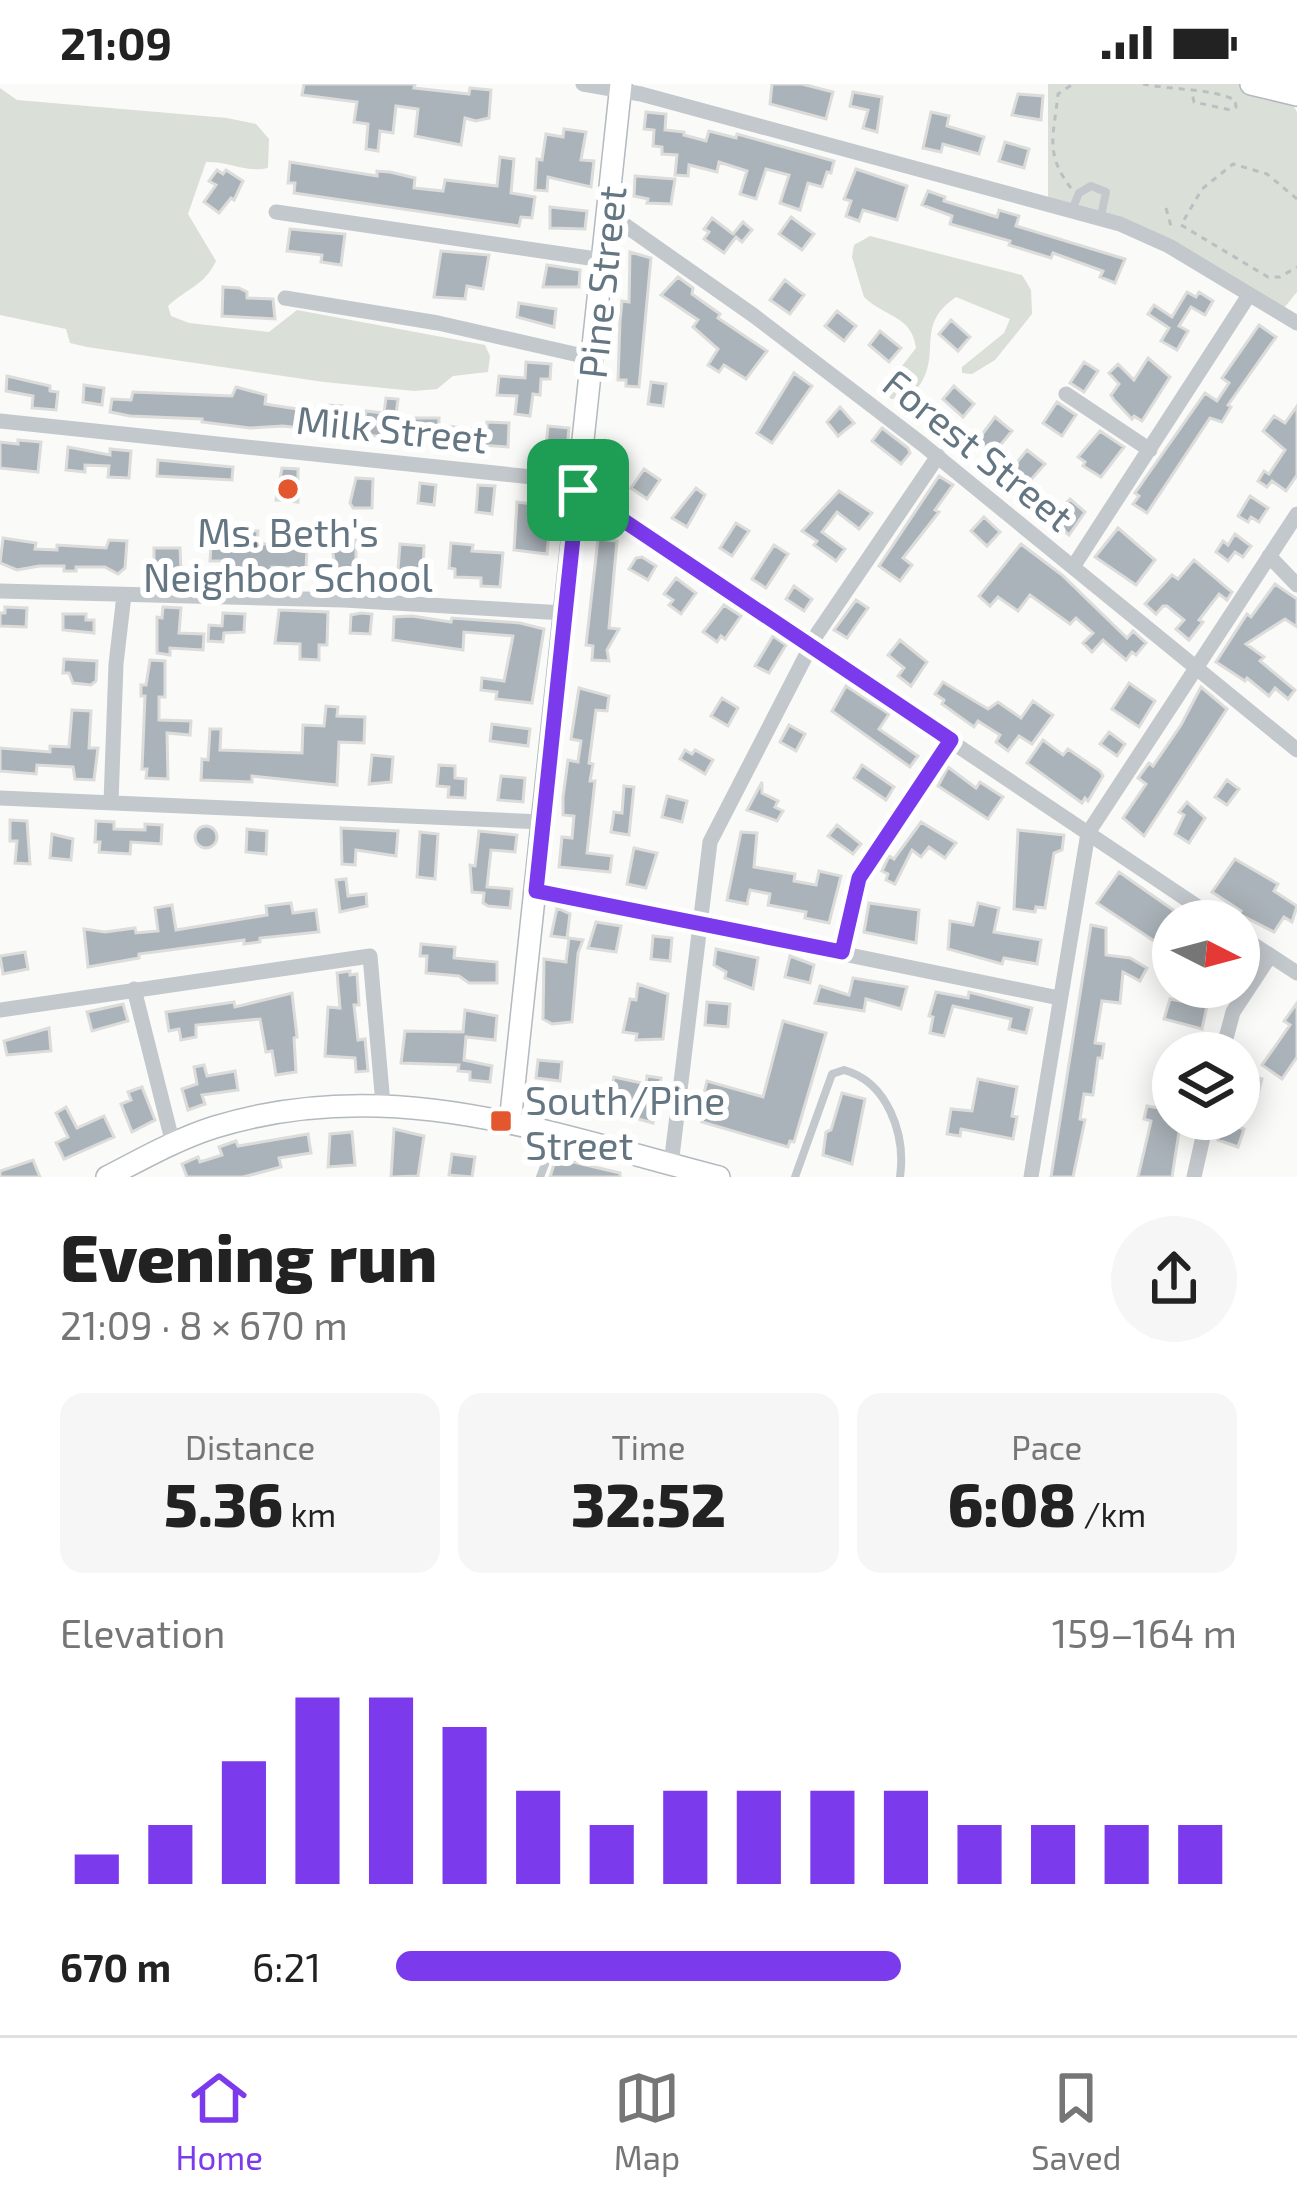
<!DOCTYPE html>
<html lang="en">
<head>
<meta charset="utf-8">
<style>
	:root { --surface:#fff; --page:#f6f6f6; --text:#222; --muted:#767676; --line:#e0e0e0; --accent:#7c3aed }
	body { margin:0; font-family:"Exo 2",sans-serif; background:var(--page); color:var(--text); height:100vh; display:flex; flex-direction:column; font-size:45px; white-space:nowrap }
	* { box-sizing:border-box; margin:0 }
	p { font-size:39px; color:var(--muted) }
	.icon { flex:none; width:66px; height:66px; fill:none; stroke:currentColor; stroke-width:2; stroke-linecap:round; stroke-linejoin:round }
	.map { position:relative; height:1093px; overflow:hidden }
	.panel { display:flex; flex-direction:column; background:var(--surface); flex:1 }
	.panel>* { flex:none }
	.needle { width:78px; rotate:96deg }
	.buttons { position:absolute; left:1152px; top:816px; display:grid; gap:24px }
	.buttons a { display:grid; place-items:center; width:108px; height:108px; border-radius:50%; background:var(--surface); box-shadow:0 6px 30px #0003; font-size:60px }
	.pin { position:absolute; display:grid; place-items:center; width:102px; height:102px; color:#fff; margin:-51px; border-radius:24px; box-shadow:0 6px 18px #0006 }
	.round { display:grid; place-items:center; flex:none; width:126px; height:126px; border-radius:63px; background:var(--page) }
	.summary { display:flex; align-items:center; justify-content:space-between; height:204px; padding:0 60px }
	h1 { font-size:66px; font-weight:800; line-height:90px }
	.stats { display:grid; grid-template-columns:repeat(3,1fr); gap:18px; height:204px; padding:12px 60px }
	.stats div { display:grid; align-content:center; border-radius:24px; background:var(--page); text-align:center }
	.stats b { font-size:60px; font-weight:800 }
	.stats small { font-size:33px; font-weight:400 }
	.stats p { font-size:33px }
	.chart { height:336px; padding:24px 60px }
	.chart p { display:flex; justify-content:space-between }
	.chart svg { width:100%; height:216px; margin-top:12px; stroke:var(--accent); stroke-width:6 }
	ul { padding:0 60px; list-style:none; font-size:39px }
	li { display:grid; grid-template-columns:192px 144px 1fr; align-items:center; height:90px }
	li i { height:30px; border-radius:15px; background:var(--accent) }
	.status { display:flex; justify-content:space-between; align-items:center; height:84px; padding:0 60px; background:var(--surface); direction:ltr }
	.status svg { height:33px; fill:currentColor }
	.dock { display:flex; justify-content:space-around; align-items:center; height:168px; border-top:3px solid var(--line); background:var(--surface); font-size:33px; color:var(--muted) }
	.dock a { display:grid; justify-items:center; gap:6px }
	.dock .on { color:var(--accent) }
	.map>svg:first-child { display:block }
	.green { fill:#dadfd7 }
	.building { fill:#aab3b9; stroke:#dcdcda; stroke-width:3 }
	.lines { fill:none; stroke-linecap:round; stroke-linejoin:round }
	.secondary-casing { stroke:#b3babf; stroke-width:24 }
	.path { stroke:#bbbfc2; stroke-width:3; stroke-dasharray:6 6; stroke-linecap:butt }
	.lane { stroke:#c3c8cc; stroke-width:8 }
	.street { stroke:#c3c8cc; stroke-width:15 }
	.secondary { stroke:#fff; stroke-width:21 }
	.route-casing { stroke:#fff; stroke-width:24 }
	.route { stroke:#7c3aed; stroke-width:15 }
	.poi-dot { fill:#e4572e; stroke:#fff; stroke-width:4.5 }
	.labels { text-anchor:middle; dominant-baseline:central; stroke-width:12; stroke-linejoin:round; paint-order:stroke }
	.street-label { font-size:39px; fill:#657683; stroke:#fff }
	.poi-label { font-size:39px; fill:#657683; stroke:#fff }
</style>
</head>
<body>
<div class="status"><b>21:09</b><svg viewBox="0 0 49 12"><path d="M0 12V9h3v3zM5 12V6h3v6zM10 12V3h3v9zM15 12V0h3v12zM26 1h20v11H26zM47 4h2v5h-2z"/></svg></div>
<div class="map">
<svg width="1297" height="1093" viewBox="0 0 1297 1093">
	<rect width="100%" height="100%" fill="#fafaf8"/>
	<path class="green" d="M1048 0H1251L1285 8 1297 28V208L1280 229 1183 170 1048 119Z
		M0 4 17 16 227 34 256 40 269 55 268 84C245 89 229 77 206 78L188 130 216 177C204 202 187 204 168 222L171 232 189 239 269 248 297 226 485 261 490 272 488 288 453 292 437 305 414 307 324 298 87 263 70 259 66 245 0 231Z
		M870 152 1022 191 1031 206 1032 230 995 276 972 290 962 289V283L1004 249 1010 235 956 213C909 245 950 274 909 314L891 315 887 311 888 300 916 264C912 231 884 233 864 213L852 173 854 161Z"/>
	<path class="building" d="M304 0H415L414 4 469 10 470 4 491 6 489 34 476 37 465 34 461 61 415 52 418 25 396 22 393 49 380 47 378 67 366 65 368 40 354 38 357 18 302 11Z
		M772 0H802L833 8 826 35 770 20Z
		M853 8 882 13 877 48 863 44 868 26 850 22Z
		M1018 10 1043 12 1041 36 1012 31Z
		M646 28 666 30 665 46 684 48V51L706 57 709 47 736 54 737 50 834 77 831 89 827 88 822 103 808 99 800 126 780 119 789 91 766 85 756 115 740 110 747 87 719 78 717 88 689 81 688 92 675 91 677 71 662 70V63L653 62 654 46 644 45Z
		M931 28 949 32 947 42 984 53 979 70 943 60 941 68 923 64Z
		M564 45 586 48 581 76 594 77 591 103 548 93 547 107 535 106 537 75 542 76 546 50 563 53Z
		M1005 58 1029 65 1024 84 999 77Z
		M500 73 514 75 511 109 535 113 532 134 521 133 519 142 294 109 295 99H288L290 78 377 92V87L390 88 415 94 414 104 443 107 445 96 497 102Z
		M856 85 907 102 897 136 863 126 859 137 846 132 851 117 844 115Z
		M217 86 223 90 226 86 243 97 234 116 231 114 219 129 204 118 216 101 209 97Z
		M635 92 675 95 671 120 647 119 648 115 634 112Z
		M928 107 945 113 944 117 997 133 999 126 1019 132 1016 142 1125 175 1115 199 1100 193 1103 187 1053 169 1051 174 1009 161 1010 157 950 140 952 132 922 121Z
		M550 123 587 127 585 145 550 144Z
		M791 133 814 150 802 166 779 150Z
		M712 134 733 150 743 138 752 146 742 158 736 153 724 169 704 155 709 148 704 145Z
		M290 145 345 150 341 181 321 178 322 171 287 167Z
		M441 167 489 171 483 205 467 202 465 215 434 213Z
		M630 168 651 174 639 303 626 302V296H618L620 237 622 217 629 218Z
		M547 181 580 186 579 203H543Z
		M678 193 693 204 692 210 720 230 718 234 767 267 746 295 724 281 719 288 708 281 718 265 693 243 698 236 661 211Z
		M785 196 804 211 790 230 770 216Z
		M223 203 239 204 247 208V214L273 215 275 235 222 232Z
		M1187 208 1196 213 1199 208 1213 217 1205 231 1191 223 1179 242 1188 247 1177 266 1161 257 1169 244 1148 230 1154 221 1172 233Z
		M519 219 556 225 554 243 517 233Z
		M837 227 856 242 844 257 825 242Z
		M951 236 970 253 958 267 939 250Z
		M1259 241 1276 253 1228 321 1231 323 1222 338 1210 334 1147 429 1133 420 1139 412 1135 409 1205 309 1217 317 1229 299 1222 294Z
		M880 247 901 264 889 278 869 261Z
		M1148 274 1170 293 1142 337 1134 332 1132 335 1114 316 1111 311 1119 300 1109 289 1118 280 1134 296Z
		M526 278 551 280 550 295H541L540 311 533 310 530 332 515 330 517 312 497 311 499 292 525 294Z
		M1084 278 1098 287 1084 308 1070 299Z
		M794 289 812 302 772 359 757 349Z
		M7 292 50 302V307L58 308 56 326 32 324 33 312 6 307Z
		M651 298 666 300 663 322 648 320Z
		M84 301 104 304 102 321 83 318Z
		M954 302 974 320 963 333 943 315Z
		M236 303 266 311 265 320 329 330V321L342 322 341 331 365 334 366 327 384 329 386 314 398 315 396 331 405 334H439V341L487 347V338L509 339 508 363 435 358 434 362 423 361V357L283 342 250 344 202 338V335L130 332 110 328 112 315 131 316 133 308 232 312Z
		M1057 318 1076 331 1062 352 1043 339Z
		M1297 322V391L1286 407 1272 397 1267 403 1258 397 1264 387 1269 390 1285 366 1263 347 1274 332 1285 339Z
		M840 323 854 339 838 352 827 338Z
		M995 333 1012 347 998 364 994 361 988 370 975 360Z
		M548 342 569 344 566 375 545 373Z
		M882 344 908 364 910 369 901 380 872 357Z
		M1100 347 1124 363 1101 393 1083 382 1085 378 1078 373Z
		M18 356 41 358 38 388 0 384V358L18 360Z
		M68 363 110 371V365L131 367 129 394 108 393 109 382 85 381V388L66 386Z
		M1027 366 1045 380 1021 407 1009 397 1018 387 1013 383Z
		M158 376 233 383 232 396 157 392Z
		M596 377 619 379 618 397 594 396Z
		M282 384 298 385V418L276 416Z
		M644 385 660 396 647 415 631 404Z
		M939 392 953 401 935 426 939 428 903 474 912 481 900 497 879 482Z
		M356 394 373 395 372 424H353L350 419Z
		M420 399 436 401 434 421 418 419Z
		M478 401 495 402 492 430 476 428Z
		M696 404 705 411 687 443 672 434Z
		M839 407 872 429 859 445 837 428 822 448 845 465 836 477 814 461 817 457 802 447Z
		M1250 412 1268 424 1259 438 1251 433 1248 438 1238 432Z
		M1070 415 1085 428 1069 451 1055 439 1063 430 1059 427Z
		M517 418 557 423 554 439 550 438 547 470 514 466Z
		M984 433 1000 448 987 462 971 447Z
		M736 439 749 447 732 472 720 464Z
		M1118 444 1155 476 1136 501 1095 473Z
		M245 446 258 447 257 460H282L283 446 294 447 293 464 307 465 306 485 272 483V490H256L257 487 225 485V477H210L211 462 244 464Z
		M1235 450 1251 462 1243 473 1235 468 1228 477 1216 468 1223 457 1228 461Z
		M3 454 36 459 35 465 57 466V461L106 464 109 456 127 457 125 484 118 490 105 483H76V487H64V482H39L17 486 0 479Z
		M598 455 617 457 609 544 619 545 607 566 609 577 592 576 593 562 586 561Z
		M331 456H356V493L336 490Z
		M451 459 473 461 472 467 503 469 500 503 481 502V494L455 493V485L449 484Z
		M400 460 424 462 423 490 398 486Z
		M1021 460 1062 491 1127 554 1133 547 1146 559 1136 571 1132 568 1126 576 1103 556 1092 568 1083 559 1093 549 1076 534 1070 540 1030 511 1018 527 998 513 990 522 979 512Z
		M774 461 788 470 766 504 752 495Z
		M154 464H180L181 487 154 485Z
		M642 473 656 482 648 496 629 485 636 474Z
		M1194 476 1232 508 1227 516 1219 510 1199 536 1203 538 1189 556 1176 545 1184 536 1167 522H1163L1156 530 1145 520 1172 491 1178 495Z
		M676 494 696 509 681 530 669 521 673 516 664 510Z
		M1275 500 1297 515V543L1285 535 1246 560 1264 573 1260 577 1295 606 1288 615 1275 604 1269 612 1247 594 1245 597 1216 578 1247 530 1251 533Z
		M794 502 812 515 804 527 786 515Z
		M856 516 868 524 847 554 834 546Z
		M724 521 741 532 725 555 721 552 717 558 703 548Z
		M5 523 27 524 26 543 0 542V529H5Z
		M163 523 181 524 179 549 204 550 203 566 170 564V571L157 569V533L162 534Z
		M279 526 328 528 327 561H319V576L300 575V560L275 559Z
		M223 529 245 530 244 548 224 549 223 558 208 557 209 541 222 542Z
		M361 529 372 530 370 550 350 549 351 531Z
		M63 530H86V536H94V549L63 546Z
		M412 532 451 538 452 534 520 539 544 545 532 619 496 615 497 608 481 606 482 594 504 597 513 552 464 548 463 566 393 556 394 533Z
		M773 552 786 561 769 589 755 582Z
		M900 556 927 578 911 602 898 592 904 584 888 571Z
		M64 575 97 577 96 597 91 601 73 599 69 589H63Z
		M150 576 165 577V613H159V636L191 637 190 651 167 649 168 695 146 694 147 685H142L145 612H141V601H146Z
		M943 598 988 625 998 618 1021 634 1033 617 1053 631 1032 660 1019 652 1008 667 996 658 1000 651 978 637 974 643 942 620 944 616 935 610Z
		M1129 599 1155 617 1139 643 1112 625Z
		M846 602 889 630 879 645 918 672 910 683 832 627Z
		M1201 603 1227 625 1144 752 1123 734 1146 700 1138 694 1149 679 1153 682 1181 641Z
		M579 604 609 612 607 627 596 626 589 679 593 680 590 697H595L587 769 612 772 610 788 559 783 562 753 572 754 574 732 563 731V713L568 676 578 678 581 657 571 655Z
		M722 614 738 624 728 642 711 632Z
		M326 622 338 623 337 632 365 633 364 659 339 658 337 701 252 692V698L201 696 202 675 208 676 210 645H221L220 666 302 669 303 641 324 642Z
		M72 626 91 627 89 664H98L94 696 75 695 73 683 37 681 36 690 0 687V664L50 668V662L69 663Z
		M492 640 530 645 528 662 490 657Z
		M789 641 805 650 796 667 780 658Z
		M1109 648 1125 660 1117 672 1100 660Z
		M1043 656 1063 671 1068 665 1100 687 1103 692 1088 717 1085 714 1082 719 1027 679Z
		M685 666 692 670 695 666 713 676 705 690 680 675Z
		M372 671 393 673 391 698 369 700Z
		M439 681 455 682V694L466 695 465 714 448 713 449 703 437 702Z
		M862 681 894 703 886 716 854 694Z
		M948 683 976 704 980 698 1003 713 988 735 938 702Z
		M501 692 525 694 523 718 498 716Z
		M1227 696 1239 705 1227 721 1215 713Z
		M762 698V709L778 717 775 723 783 727 777 737 747 726Z
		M624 702 634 703 629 751 611 748 614 728 622 729Z
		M667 712 687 717 682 738 662 733Z
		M1187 718 1205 734 1189 759 1175 750 1184 731 1179 728Z
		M10 736 27 737 30 780 15 779 17 757H10Z
		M96 737 114 738V745L145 746V740L162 741 161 760 131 758 130 770 99 768 100 758H95Z
		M921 738 956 759 945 774 929 763 921 773 912 766 895 800 886 796 888 790 882 787 889 772 894 775Z
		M837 741 861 760 853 770 828 752Z
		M195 753a11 11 0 1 1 22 0a11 11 0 1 1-22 0Z
		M341 744 398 747 396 772 356 766 355 781 342 780Z
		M247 745 267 747 266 770 246 768Z
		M1018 746 1064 751 1062 766 1054 769 1045 824 1036 823 1035 828 1014 825Z
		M479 747 517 751 515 768 491 766 487 803 512 805 510 824 488 822 483 819 484 809 472 808 470 781 475 782Z
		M420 748 438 750 435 795 417 793Z
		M741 748 757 749 754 783 795 790 794 797 816 801 819 787 841 792 829 839 805 834 806 828 768 821 770 810 750 806 747 820 727 816Z
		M52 750 73 755 71 776 50 774Z
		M634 764 657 769 646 804 627 800Z
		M1235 775 1278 800 1274 807 1297 822 1292 838 1284 833 1274 848 1239 830 1241 827 1212 808Z
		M1119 788 1189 837H1173V855L1166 865 1097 819Z
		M346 795 348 812 366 810 367 822 340 828 336 796Z
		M291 819 293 829 316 826 319 848 260 854V858L244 860V856L139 870V874L88 883 84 845 105 848 135 844 136 849 158 847 155 824 172 821 176 846 267 831 266 822Z
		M869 819 919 826 916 859 864 848Z
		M978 819 999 824 994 848 1041 856 1037 880 1004 874 1002 880 948 865 950 837 973 841Z
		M557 824 570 830 567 854 551 852Z
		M596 838 621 842 616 868 588 864Z
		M1091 841 1106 844V871L1130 874 1147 884 1140 897 1123 888 1120 919 1102 917 1095 959 1104 960 1102 974H1098L1093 1011 1084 1010 1080 1035 1085 1036 1073 1093H1051Z
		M653 852 672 854 670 877 651 875Z
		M569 854 583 856 578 869 572 938 552 940 543 935 544 875 566 878Z
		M421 860 455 863 454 874 497 878V899H469L459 892 426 889 427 872H420Z
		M716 865 758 874 753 905 725 894 726 888 714 881Z
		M25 868 28 885 3 890 0 872Z
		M790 872 814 881 810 899 785 893Z
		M350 887V891L357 890 359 921H354L358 956 365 955 368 987 356 988 355 974 325 972 328 923 340 924 337 889Z
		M853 894 907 903 901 925 866 915 864 927 815 919 820 902 849 911Z
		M638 900 668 910 663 955 636 956 637 950 623 948 630 915 636 916Z
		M936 908 968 914 969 908 1032 924 1026 949 1009 945 1011 935 953 922 944 952 930 949 933 933 929 932Z
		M292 909 297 953 294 954 296 988 276 991 272 967 266 968 260 935 196 941V953L181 956 179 945 169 947 166 928 234 918 235 923Z
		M1170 915 1207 922 1202 945 1164 935Z
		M707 918 730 920 728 943 705 941Z
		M1297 919V973L1282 995 1262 981 1290 941 1284 937Z
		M123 920 128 937 92 947 87 928Z
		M465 926 497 932 495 956 466 953 464 976 492 982 490 998 470 996V988L458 987 459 981 401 979 405 947 463 948Z
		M783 937 826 949 794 1058 790 1057 788 1063 702 1038 704 1031 699 1029 707 997 763 1013Z
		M49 944 51 967 7 971 4 957Z
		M538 976 562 978 560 997 536 994Z
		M204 981 207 992 235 987 238 1006 202 1011 205 1020 188 1026 182 1005 197 1000 194 983Z
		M1239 990 1262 995 1257 1014 1250 1012 1248 1019 1239 1017Z
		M647 992 661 994 653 1039 606 1026 614 993 646 1000Z
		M978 995 1017 1003 1012 1032 1017 1033 1013 1055 961 1045 960 1052 947 1050 951 1025 972 1027Z
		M142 1003 155 1036 132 1048 121 1020 131 1016 128 1008Z
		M842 1009 865 1015 852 1080 823 1071 826 1048 831 1046Z
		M1159 1021 1173 1024V1035H1181L1172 1093H1138L1151 1037 1144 1035 1147 1022 1159 1024Z
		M66 1023 77 1044 104 1032 114 1053 64 1075 56 1059 68 1053 56 1029Z
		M1224 1038 1244 1045 1238 1063 1218 1056Z
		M394 1045 424 1052 418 1092 391 1093Z
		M352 1048 355 1081 328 1083 330 1050Z
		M308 1050 311 1069 279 1074 281 1083 243 1093H187L182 1080 198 1073 200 1078 222 1071 219 1063 236 1057 238 1062Z
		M452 1070 475 1073 472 1093 449 1091Z
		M556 1074 620 1089V1093H550Z
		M33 1076 40 1093H0V1087Z"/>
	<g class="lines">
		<defs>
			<path id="secondary" d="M1251 0 1297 11
				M510 1039 621 0
				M107 1093C142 1075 177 1055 215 1043 391 989 548 1049 719 1093"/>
		</defs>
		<use href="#secondary" class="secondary-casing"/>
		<path class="path" d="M1143 0C1172 6 1210 4 1235 16L1236 23 1231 26 1194 18 1192 9
			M1071 104C1044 69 1054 51 1058 10L1073 0
			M1297 115 1267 90 1233 80 1202 105 1181 141 1268 193H1280L1297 183
			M1166 124 1172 146"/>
		<path class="lane" d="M1072 126 1079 109 1091 102 1106 108 1101 132
			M540 1093 556 1052
			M795 1093 832 990 844 986C888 998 906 1051 900 1093"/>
		<path class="street" d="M583 0 641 10 1120 140 1169 162 1297 239
			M276 128 603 176
			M609 130 753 231 922 360 1297 666
			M285 214 438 239 592 274
			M1066 310 1150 366
			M0 337 561 396 1219 837
			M1269 472 1297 501
			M1073 483 1249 211
			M0 507 344 516 565 529
			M0 714 543 738
			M111 718 116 580 124 511
			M536 807 1059 914
			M1239 851 1297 889
			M842 868 859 794 951 656
			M134 905 173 1060
			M0 926 370 872 383 1020
			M1222 969 1233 928 1270 872
			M671 1081 710 758 817 550 938 372
			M1031 1093 1088 749 1297 430
			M1194 1093 1207 1035"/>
		<use href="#secondary" class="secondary"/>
	</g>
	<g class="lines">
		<defs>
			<path id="route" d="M578 406 951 656 859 794 842 868 536 807Z"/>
		</defs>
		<use href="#route" class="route-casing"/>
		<use href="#route" class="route"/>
	</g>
	<g class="poi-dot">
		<circle cx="288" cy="405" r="12"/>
		<rect x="489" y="1025" width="24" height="24" rx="6"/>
	</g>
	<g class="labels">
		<g class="street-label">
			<text transform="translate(601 198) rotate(-84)">Pine Street</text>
			<text transform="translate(392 344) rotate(6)">Milk Street</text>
			<text transform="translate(979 365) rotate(39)">Forest Street</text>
		</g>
		<g class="poi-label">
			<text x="288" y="447">Ms. Beth's<tspan x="288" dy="45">Neighbor School</tspan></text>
			<text x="525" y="1015" text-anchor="start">South/Pine<tspan x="525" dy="45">Street</tspan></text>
		</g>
	</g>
</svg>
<div class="buttons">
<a><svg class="needle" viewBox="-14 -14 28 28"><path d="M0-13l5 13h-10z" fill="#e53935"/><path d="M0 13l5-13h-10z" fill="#767676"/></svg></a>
<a><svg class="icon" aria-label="layers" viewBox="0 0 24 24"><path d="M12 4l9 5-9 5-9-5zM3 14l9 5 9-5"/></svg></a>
</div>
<div class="pin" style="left:578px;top:406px;background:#1e9e55"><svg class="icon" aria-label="arrive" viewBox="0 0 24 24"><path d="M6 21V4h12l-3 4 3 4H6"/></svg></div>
</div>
<section class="panel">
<div class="summary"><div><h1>Evening run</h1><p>21:09 · 8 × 670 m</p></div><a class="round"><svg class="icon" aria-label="share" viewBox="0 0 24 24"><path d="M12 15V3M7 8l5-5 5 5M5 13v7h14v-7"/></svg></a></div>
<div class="stats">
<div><p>Distance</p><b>5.36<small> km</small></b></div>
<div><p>Time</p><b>32:52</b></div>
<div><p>Pace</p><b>6:08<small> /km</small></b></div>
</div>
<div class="chart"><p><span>Elevation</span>159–164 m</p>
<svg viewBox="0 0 160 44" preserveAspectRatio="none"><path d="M5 44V38M15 44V32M25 44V19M35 44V6M45 44V6M55 44V12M65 44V25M75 44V32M85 44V25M95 44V25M105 44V25M115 44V25M125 44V32M135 44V32M145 44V32M155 44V32"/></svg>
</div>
<ul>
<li><b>670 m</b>6:21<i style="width:60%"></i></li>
</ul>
</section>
<nav class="dock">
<a class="on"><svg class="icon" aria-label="home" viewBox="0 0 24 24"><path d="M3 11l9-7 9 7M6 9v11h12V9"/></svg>Home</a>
<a><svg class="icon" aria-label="map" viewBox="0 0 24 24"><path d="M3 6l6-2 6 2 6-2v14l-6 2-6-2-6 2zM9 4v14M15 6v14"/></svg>Map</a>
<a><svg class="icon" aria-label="saved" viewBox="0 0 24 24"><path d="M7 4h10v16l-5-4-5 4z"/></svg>Saved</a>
</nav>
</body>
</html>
